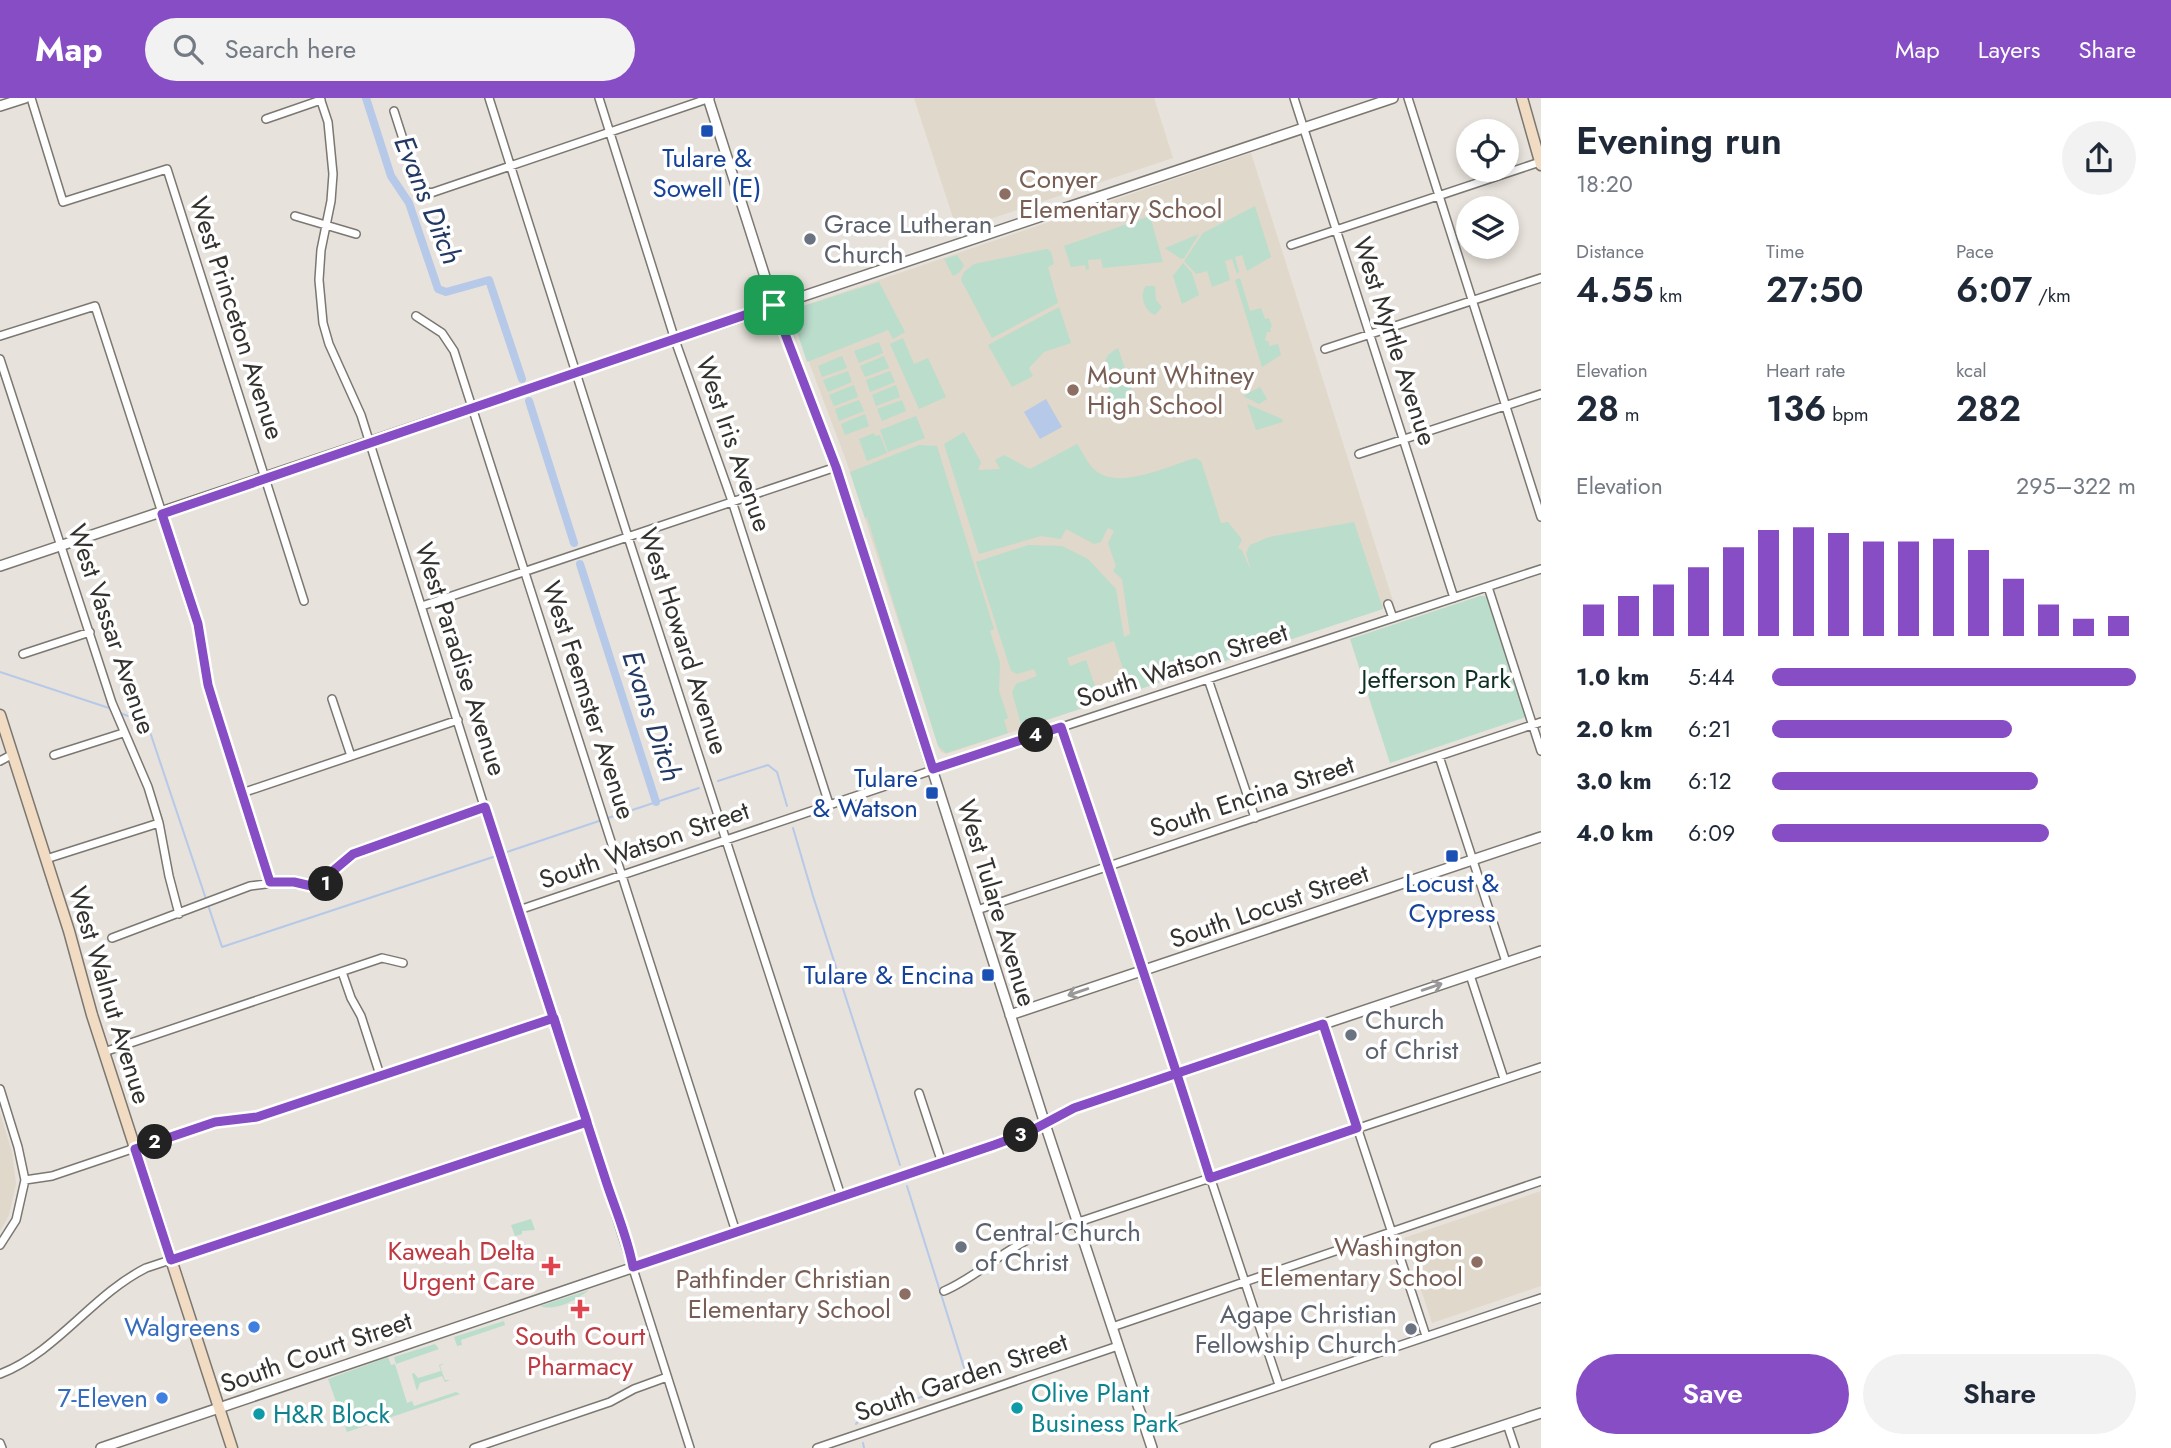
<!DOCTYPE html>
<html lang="en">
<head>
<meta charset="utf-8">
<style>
	:root { --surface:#fff; --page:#f2f2f3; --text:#1f2937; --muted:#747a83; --accent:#874dc4 }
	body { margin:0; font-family:Jost,sans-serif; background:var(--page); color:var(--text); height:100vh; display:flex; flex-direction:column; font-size:26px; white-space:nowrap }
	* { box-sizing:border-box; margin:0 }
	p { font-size:23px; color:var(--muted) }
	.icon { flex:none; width:38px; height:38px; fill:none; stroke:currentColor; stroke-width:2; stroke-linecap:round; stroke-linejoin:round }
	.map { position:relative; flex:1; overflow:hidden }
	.panel { display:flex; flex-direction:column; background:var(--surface); width:630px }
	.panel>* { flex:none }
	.controls { position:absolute; left:1456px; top:21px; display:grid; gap:14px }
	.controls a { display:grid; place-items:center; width:63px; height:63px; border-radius:50%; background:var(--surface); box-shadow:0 4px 10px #0003; font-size:35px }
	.pin { position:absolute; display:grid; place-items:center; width:60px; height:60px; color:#fff; margin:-30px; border-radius:14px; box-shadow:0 4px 10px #0006 }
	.km { position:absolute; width:35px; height:35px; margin:-18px; border-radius:50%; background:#222; color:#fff; font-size:19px; line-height:35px; text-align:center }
	.round { display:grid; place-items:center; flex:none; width:74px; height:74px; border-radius:37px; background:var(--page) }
	.headline { display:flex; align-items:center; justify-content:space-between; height:119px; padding:0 35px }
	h1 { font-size:38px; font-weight:600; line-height:52px }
	.metrics { display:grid; grid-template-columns:repeat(3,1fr); gap:10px; height:119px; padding:7px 35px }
	.metrics div { display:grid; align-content:center }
	.metrics b { font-size:35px; font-weight:600 }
	.metrics small { font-size:19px; font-weight:400 }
	.metrics p { font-size:19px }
	.chart { height:196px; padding:14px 35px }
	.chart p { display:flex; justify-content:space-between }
	.chart svg { width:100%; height:126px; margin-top:7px; stroke:var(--accent); stroke-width:6 }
	.primary-button { display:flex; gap:14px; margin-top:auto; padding:14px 35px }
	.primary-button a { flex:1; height:80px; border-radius:42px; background:var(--accent); color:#fff; font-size:28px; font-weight:600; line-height:80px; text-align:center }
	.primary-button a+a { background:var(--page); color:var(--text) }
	ul { padding:0 35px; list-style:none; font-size:23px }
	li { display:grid; grid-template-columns:112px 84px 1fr; align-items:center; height:52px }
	li i { height:18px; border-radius:9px; background:var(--accent) }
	header { display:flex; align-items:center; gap:42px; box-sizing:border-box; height:98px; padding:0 35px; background:var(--accent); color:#fff }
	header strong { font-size:33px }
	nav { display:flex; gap:38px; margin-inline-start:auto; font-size:24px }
	.search { width:490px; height:63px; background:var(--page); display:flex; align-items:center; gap:18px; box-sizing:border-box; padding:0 24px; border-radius:38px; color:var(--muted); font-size:26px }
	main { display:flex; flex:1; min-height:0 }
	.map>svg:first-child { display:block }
	.built { fill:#e0d8ca }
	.green { fill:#bdc; fill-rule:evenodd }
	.water { fill:#b6c9e9 }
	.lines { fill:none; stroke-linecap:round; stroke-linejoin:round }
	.stream { stroke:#b6c9e9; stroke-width:2 }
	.canal { stroke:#b6c9e9; stroke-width:8 }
	.minor-casing { stroke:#7b7771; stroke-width:10 }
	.tertiary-casing { stroke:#7b7771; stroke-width:12 }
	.secondary-casing { stroke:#7b7771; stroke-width:13 }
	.minor { stroke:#fff; stroke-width:7 }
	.tertiary { stroke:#fff; stroke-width:9 }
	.secondary { stroke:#f1dbc2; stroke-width:10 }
	.oneway { stroke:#9a9897 }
	.route-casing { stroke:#fff; stroke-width:14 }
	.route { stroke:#874dc4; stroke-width:9 }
	.transit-dot { fill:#1a4fb4; stroke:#fff; stroke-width:2.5 }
	.education-dot { fill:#8d6e63; stroke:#fff; stroke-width:2.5 }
	.worship-dot { fill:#6b7280; stroke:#fff; stroke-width:2.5 }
	.health-dot { fill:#e0444e; stroke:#fff; stroke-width:2.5 }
	.shop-dot { fill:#3f7fe0; stroke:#fff; stroke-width:2.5 }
	.culture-dot { fill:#0f9aa8; stroke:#fff; stroke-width:2.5 }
	.labels { text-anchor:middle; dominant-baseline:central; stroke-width:7; stroke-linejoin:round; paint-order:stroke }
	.transit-label { font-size:26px; fill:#164399; stroke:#fff }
	.education-label { font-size:26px; fill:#785e54; stroke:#fff; text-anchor:start }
	.worship-label { font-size:26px; fill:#5b616d; stroke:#fff; text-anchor:start }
	.street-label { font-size:26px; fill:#34322f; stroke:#fff }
	.park-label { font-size:26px; fill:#0e3123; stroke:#fff }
	.health-label { font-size:26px; fill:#be3a42; stroke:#fff; text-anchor:end }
	.shop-label { font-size:26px; fill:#366cbe; stroke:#fff; text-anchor:end }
	.culture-label { font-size:26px; fill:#0d838f; stroke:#fff; text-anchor:start }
	.water-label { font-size:28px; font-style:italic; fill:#223963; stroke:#fff }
</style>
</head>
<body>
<header>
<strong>Map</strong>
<div class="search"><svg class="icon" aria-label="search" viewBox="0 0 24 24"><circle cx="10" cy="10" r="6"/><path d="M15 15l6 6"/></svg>Search here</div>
<nav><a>Map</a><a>Layers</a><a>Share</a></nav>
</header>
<main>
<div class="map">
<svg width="1541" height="1350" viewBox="0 0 1541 1350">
	<rect width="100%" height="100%" fill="#e7e2db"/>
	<path class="built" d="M914 0H1154L1173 60 957 132Z
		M1251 55 1394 506 946 656 940 653 847 365 792 219 797 210Z
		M0 1015 12 1054 16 1086 9 1117 0 1133Z
		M1541 1093V1188L1432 1225 1404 1140Z"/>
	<path class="green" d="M1255 108 1271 159 1247 173 1242 157 1235 159 1239 174 1237 176 1232 161 1225 163 1230 182 1212 189 1207 173 1196 176 1184 163 1203 135Z
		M1150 118 1163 164 1103 170 1101 161 1088 162 1089 171 1086 172 1085 167 1071 169 1064 148Z
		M1199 136 1184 160 1181 161 1165 150Z
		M1047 151 1051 154 1054 166 1048 169 1058 205 992 240 961 182 964 174 974 166Z
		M957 157 964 167 959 175 953 178 944 161Z
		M1183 165 1192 175 1199 197 1182 206 1173 178Z
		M1240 180 1250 213 1261 210 1265 221 1269 220 1272 229 1270 230 1271 234H1267L1265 242 1269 244V248L1278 246 1281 257 1262 269 1235 182Z
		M879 184 905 234 893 241 888 232 807 264 792 219 797 210Z
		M1146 188H1155L1156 202 1162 209 1155 217C1144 213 1139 197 1146 188Z
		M1059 209 1071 245 1044 254 1029 270 1033 278 1012 289 988 247Z
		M903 240 914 266 928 260 946 299 919 311 890 246Z
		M879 244 883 255 859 265 854 253Z
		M1118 250 1132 292 1129 294 1130 296H1133L1137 309 1127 319H1116L1108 294 1111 285 1119 286 1124 281 1121 271 1113 269 1107 275C1103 261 1106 257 1118 250Z
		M842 258 847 270 822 279 818 268Z
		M884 258 889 270 865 279 860 268Z
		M848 273 852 284 828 294 823 282Z
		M890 273 895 284 870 294 866 282Z
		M854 287 858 299 834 308 829 297Z
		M896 287 900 299 876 308 872 297Z
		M1260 289 1267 301 1259 306 1243 298Z
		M859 302 864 313 839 323 835 311Z
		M902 302 906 313 882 323 877 311Z
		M1247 306 1282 321 1283 324 1256 332Z
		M865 316 869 328 845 337 841 326Z
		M916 318 925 340 888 354 880 332Z
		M964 334 981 364 978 372 1000 371 995 362 1004 357 1030 371 1077 346C1083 354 1088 367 1096 373 1119 392 1169 368 1195 360L1201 363 1221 425 1228 424 1242 442 1238 450 1242 452 1251 473 1246 455 1250 447 1269 439 1354 424 1383 511 1022 630 1012 594 1016 586 1037 578 1034 571 1017 576 1011 573 976 464 1028 447 1062 448 1088 461 1116 491 1124 539 1130 536 1122 481 1113 473 1116 468 1108 445 1114 433 1108 430 1101 444 1094 446 1066 431 1061 441 1041 438 979 456 944 346ZM1114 543 1127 583 1097 594 1086 562 1070 568 1067 560Z
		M874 335 875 338 880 337 887 355 867 363 859 341Z
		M919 347 937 348 994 531 990 533 1000 565 999 593 1008 620 1004 622 1008 635 946 655 938 648 867 419 865 420 850 374Z
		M1480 498H1485L1488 502 1526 619 1390 665 1350 541Z
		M531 1121 535 1132 522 1133V1136L515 1138 511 1127Z
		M589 1192C578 1201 556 1214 540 1208Z
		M504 1223 505 1227 461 1242 462 1247 457 1248 454 1239Z
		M380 1227 381 1230 401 1227 403 1233 410 1231V1234L381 1243 376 1228Z
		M435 1246 439 1251 396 1266 394 1259Z
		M388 1259 391 1267 395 1266 407 1305 412 1303 414 1308 456 1294 460 1296 347 1334 328 1281Z
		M444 1265 440 1268 445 1282H450L445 1284 442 1278 420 1285 417 1293 412 1276 414 1275 418 1280 441 1273 439 1267Z"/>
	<path class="water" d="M1046 301 1062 329 1040 341 1024 314Z"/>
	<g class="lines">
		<path class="stream" d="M0 574 112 611
			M120 615 147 625 206 801
			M718 683 768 667 777 674 787 708
			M608 720 699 690
			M793 730 813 798 900 1067
			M501 756 602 722
			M208 807 222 849 496 758
			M856 1326 861 1320 964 1284 967 1279 907 1088
			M863 1345 864 1350"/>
		<path class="canal" d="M366 0 391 78 409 105 438 191 446 194 489 182 522 281
			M529 303 574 445
			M580 466 656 704"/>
		<defs>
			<path id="minor" d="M31 0 63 104 167 71 304 503
				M320 0 328 24 333 76 331 103 321 152 319 182 323 225 329 246 361 317 501 762 519 812 690 1350
				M489 0 628 439 841 1098
				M599 0 675 242 732 403 829 706
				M1294 0 1454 500
				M1408 0 1541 419
				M394 13 419 91 431 95 710 0
				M266 21 321 2
				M295 118 356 136
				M1291 147 1540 64
				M416 218 442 235 454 253 736 1134
				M0 238 95 208 198 526 208 587 270 784
				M1325 251 1541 180
				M0 261 112 605 148 689 159 725 169 778 179 816
				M1359 356 1541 296
				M1488 489 1541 653
				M1388 506 1393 520
				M422 508 836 369
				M23 556 90 534
				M1208 581 1255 720
				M332 601 351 658
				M1061 629 1279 1287
				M54 657 123 635
				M1439 658 1506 864
				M0 663 13 656
				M242 695 458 622
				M46 761 159 725
				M519 812 977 657 1541 471
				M977 812 1541 624
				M112 840 250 788 282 784 320 790 325 787 334 772 353 756 485 709
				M342 874 351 900 361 918 380 977
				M1470 877 1504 981
				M1323 926 1426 1238
				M104 954 382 860 403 865
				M0 991 18 1049 25 1082
				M919 995 942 1065
				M0 1147 16 1122 25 1082 52 1078 197 1029 215 1024 257 1019 554 921
				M944 1193C977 1179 1001 1153 1034 1139L1541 969
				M1112 1229 1541 1083
				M0 1276C57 1254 92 1197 146 1170L587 1024
				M1507 1326 1515 1350
				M1146 1333 1541 1200
				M0 1345 2 1350
				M474 1350 610 1304 634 1291 667 1279
				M817 1350 1118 1248"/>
			<path id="tertiary" d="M708 0 774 207 836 369 1045 1026 1152 1350
				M0 8 25 0
				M0 468 1393 0
				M1010 917 1541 739
				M101 1350 994 1047 1027 1035 1074 1010 1541 853
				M1435 1350 1541 1315"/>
			<path id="secondary" d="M1522 0 1541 67
				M0 617 69 833 92 917 232 1350"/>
		</defs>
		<use href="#minor" class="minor-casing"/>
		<use href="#tertiary" class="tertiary-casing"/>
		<use href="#secondary" class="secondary-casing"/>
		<use href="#minor" class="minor"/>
		<use href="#tertiary" class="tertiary"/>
		<use href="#secondary" class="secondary"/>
	</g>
	<defs><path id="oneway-shaft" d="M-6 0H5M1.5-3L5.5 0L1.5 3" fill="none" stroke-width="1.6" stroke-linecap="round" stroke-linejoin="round" transform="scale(1.75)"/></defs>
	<g class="oneway">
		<use href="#oneway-shaft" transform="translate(1432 889) rotate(-19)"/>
		<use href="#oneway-shaft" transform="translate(1078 894) rotate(161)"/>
	</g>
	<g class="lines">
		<defs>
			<path id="route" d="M774 207 162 416 198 526 208 587 215 610 270 784H294L320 790 325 787 334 772 353 756 485 709 587 1024 171 1162 135 1051 215 1024 257 1019 554 920C571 976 589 1031 607 1086 616 1113 628 1141 633 1169L994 1047 1027 1035 1074 1010 1323 926 1357 1030 1210 1080C1163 929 1112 779 1061 629L933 671 836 369 774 207"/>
		</defs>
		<use href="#route" class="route-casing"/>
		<use href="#route" class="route"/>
	</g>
	<g class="transit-dot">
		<rect x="700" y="26" width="14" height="14" rx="3.5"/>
		<rect x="925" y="688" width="14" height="14" rx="3.5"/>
		<rect x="1445" y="751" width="14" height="14" rx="3.5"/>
		<rect x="981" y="870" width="14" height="14" rx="3.5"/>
	</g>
	<g class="education-dot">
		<circle cx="1005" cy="96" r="7"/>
		<circle cx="1073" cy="292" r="7"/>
		<circle cx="1477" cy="1164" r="7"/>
		<circle cx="905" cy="1196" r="7"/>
	</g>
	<g class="worship-dot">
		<circle cx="810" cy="141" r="7"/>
		<circle cx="1351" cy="937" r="7"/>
		<circle cx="961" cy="1149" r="7"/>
		<circle cx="1411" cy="1231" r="7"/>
	</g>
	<g class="health-dot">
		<path d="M547.5 1157.5h7v7h7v7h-7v7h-7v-7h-7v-7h7z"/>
		<path d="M576.5 1200.5h7v7h7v7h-7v7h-7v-7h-7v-7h7z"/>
	</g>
	<g class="shop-dot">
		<circle cx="254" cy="1229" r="7"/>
		<circle cx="162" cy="1300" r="7"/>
	</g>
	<g class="culture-dot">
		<circle cx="1017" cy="1310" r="7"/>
		<circle cx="259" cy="1316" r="7"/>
	</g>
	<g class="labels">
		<g class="transit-label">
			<text x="707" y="60">Tulare &amp;<tspan x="707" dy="30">Sowell (E)</tspan></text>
			<text x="918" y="680" text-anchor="end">Tulare<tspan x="918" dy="30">&amp; Watson</tspan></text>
			<text x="1452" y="785">Locust &amp;<tspan x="1452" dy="30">Cypress</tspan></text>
			<text x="974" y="877" text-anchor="end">Tulare &amp; Encina</text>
		</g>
		<g class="education-label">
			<text x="1019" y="81">Conyer<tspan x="1019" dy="30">Elementary School</tspan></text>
			<text x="1087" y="277">Mount Whitney<tspan x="1087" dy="30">High School</tspan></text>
			<text x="1463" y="1149" text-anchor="end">Washington<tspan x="1463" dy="30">Elementary School</tspan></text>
			<text x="891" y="1181" text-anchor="end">Pathfinder Christian<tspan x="891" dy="30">Elementary School</tspan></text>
		</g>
		<g class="worship-label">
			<text x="824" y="126">Grace Lutheran<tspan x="824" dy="30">Church</tspan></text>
			<text x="1365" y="922">Church<tspan x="1365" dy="30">of Christ</tspan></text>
			<text x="975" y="1134">Central Church<tspan x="975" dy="30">of Christ</tspan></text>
			<text x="1397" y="1216" text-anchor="end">Agape Christian<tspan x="1397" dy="30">Fellowship Church</tspan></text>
		</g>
		<g class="street-label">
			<text transform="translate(237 220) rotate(72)">West Princeton Avenue</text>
			<text transform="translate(1395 243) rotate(72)">West Myrtle Avenue</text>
			<text transform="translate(734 346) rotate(71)">West Iris Avenue</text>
			<text transform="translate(112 531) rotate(71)">West Vassar Avenue</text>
			<text transform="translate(684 543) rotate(72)">West Howard Avenue</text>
			<text transform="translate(461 561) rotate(72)">West Paradise Avenue</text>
			<text transform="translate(1182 567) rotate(-18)">South Watson Street</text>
			<text transform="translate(589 602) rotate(72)">West Feemster Avenue</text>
			<text transform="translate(1252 698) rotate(-18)">South Encina Street</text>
			<text transform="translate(644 747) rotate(-19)">South Watson Street</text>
			<text transform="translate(997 805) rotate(73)">West Tulare Avenue</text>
			<text transform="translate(1269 808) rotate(-19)">South Locust Street</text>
			<text transform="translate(110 897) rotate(73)">West Walnut Avenue</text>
			<text transform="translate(316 1254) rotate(-19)">South Court Street</text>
			<text transform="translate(961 1279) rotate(-19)">South Garden Street</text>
		</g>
		<g class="park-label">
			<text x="1436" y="581">Jefferson Park</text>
		</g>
		<g class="health-label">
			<text x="535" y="1153">Kaweah Delta<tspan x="535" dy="30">Urgent Care</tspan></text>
			<text x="580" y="1238" text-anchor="middle">South Court<tspan x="580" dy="30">Pharmacy</tspan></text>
		</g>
		<g class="shop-label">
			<text x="240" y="1229">Walgreens</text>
			<text x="148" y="1300">7-Eleven</text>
		</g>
		<g class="culture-label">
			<text x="1031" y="1295">Olive Plant<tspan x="1031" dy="30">Business Park</tspan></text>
			<text x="273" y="1316">H&amp;R Block</text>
		</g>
		<g class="water-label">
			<text transform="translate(428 102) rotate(68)">Evans Ditch</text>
			<text transform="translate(652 618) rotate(72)">Evans Ditch</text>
		</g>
	</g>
</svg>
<div class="controls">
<a><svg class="icon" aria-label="locate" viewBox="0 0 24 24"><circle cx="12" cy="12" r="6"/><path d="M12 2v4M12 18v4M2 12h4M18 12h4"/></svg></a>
<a><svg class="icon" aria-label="layers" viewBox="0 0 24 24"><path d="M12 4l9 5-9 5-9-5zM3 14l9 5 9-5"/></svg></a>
</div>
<div class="pin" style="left:774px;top:207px;background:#1e9e55"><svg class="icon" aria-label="arrive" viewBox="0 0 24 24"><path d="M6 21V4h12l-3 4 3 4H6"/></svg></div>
<b class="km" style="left:326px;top:786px">1</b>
<b class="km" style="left:155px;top:1044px">2</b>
<b class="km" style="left:1021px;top:1037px">3</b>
<b class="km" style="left:1036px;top:637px">4</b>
</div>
<section class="panel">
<div class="headline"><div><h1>Evening run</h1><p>18:20</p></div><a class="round"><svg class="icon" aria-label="share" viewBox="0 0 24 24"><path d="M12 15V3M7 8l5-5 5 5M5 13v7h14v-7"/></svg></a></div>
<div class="metrics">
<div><p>Distance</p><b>4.55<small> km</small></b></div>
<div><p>Time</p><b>27:50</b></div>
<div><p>Pace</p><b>6:07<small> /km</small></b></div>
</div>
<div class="metrics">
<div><p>Elevation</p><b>28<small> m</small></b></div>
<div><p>Heart rate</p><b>136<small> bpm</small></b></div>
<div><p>kcal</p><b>282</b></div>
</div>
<div class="chart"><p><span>Elevation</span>295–322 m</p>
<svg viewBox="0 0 160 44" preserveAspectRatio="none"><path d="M5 44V33M15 44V30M25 44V26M35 44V20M45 44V13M55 44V7M65 44V6M75 44V8M85 44V11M95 44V11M105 44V10M115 44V14M125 44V24M135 44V33M145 44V38M155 44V37"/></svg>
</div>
<ul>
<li><b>1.0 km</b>5:44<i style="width:100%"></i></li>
<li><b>2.0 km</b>6:21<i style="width:66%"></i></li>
<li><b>3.0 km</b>6:12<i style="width:73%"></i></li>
<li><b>4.0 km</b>6:09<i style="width:76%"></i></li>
</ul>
<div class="primary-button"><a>Save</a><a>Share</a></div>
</section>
</main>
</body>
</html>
